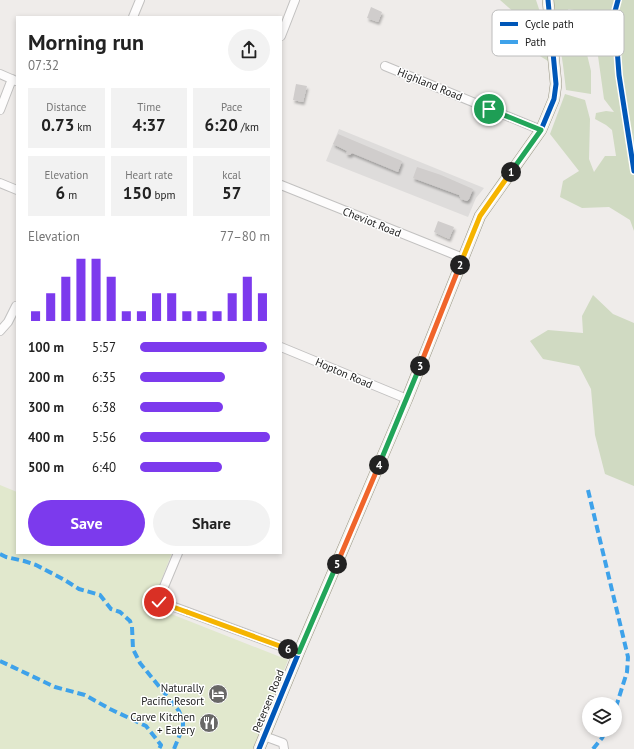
<!DOCTYPE html>
<html lang="en">
<head>
<meta charset="utf-8">
<style>
	:root { --surface:#fff; --page:#f2f2f2; --text:#222; --muted:#767676; --accent:#7c3aed }
	body { margin:0; font-family:"PT Sans",sans-serif; background:var(--page); color:var(--text); height:100vh; display:flex; flex-direction:column; font-size:15px; white-space:nowrap }
	* { box-sizing:border-box; margin:0 }
	p { font-size:13px; color:var(--muted) }
	.icon { flex:none; width:22px; height:22px; fill:none; stroke:currentColor; stroke-width:2; stroke-linecap:round; stroke-linejoin:round }
	.map { position:relative; flex:1; overflow:hidden }
	.details { position:absolute; left:16px; top:16px; width:266px; height:538px; display:flex; flex-direction:column; background:var(--surface); border-radius:0px; box-shadow:0 2px 6px #0003 }
	.details>* { flex:none }
	.controls { position:absolute; left:582px; top:697px; display:grid; gap:8px }
	.controls a { display:grid; place-items:center; width:40px; height:40px; border-radius:50%; background:var(--surface); box-shadow:0 2px 6px #0003; font-size:20px }
	.pin { position:absolute; display:grid; place-items:center; width:34px; height:34px; color:#fff; margin:-17px; border:2px solid #fff; border-radius:50%; box-shadow:0 1px 4px #0007 }
	.km { position:absolute; width:20px; height:20px; margin:-10px; border-radius:50%; background:#222; color:#fff; font-size:11px; line-height:20px; text-align:center }
	.round { display:grid; place-items:center; flex:none; width:42px; height:42px; border-radius:21px; background:var(--page) }
	.overview { display:flex; align-items:center; justify-content:space-between; height:68px; padding:0 12px }
	h1 { font-size:22px; font-weight:700; line-height:30px }
	.figures { display:grid; grid-template-columns:repeat(3,1fr); gap:6px; height:68px; padding:4px 12px }
	.figures div { display:grid; align-content:center; border-radius:0px; background:var(--page); text-align:center }
	.figures b { font-size:17px; font-weight:700 }
	.figures small { font-size:11px; font-weight:400 }
	.figures p { font-size:11px }
	.chart { height:112px; padding:8px 12px }
	.chart p { display:flex; justify-content:space-between }
	.chart svg { width:100%; height:72px; margin-top:4px; stroke:var(--accent); stroke-width:6 }
	.cta { display:flex; gap:8px; margin-top:auto; padding:8px 12px }
	.cta a { flex:1; height:46px; border-radius:24px; background:var(--accent); color:#fff; font-size:16px; font-weight:700; line-height:46px; text-align:center }
	.cta a+a { background:var(--page); color:var(--text) }
	ul { padding:0 12px; list-style:none; font-size:13px }
	li { display:grid; grid-template-columns:64px 48px 1fr; align-items:center; height:30px }
	li i { height:10px; border-radius:5px; background:var(--accent) }
	.map>svg:first-child { display:block }
	.residential { fill:#dedcdb }
	.grass { fill:#e1e8cd }
	.forest { fill:#d0dac2 }
	.building { fill:#d0cdcc; filter:url(#shadow) }
	.lines { fill:none; stroke-linecap:round; stroke-linejoin:round }
	.street-casing { stroke:#c2c1c0; stroke-width:10 }
	.secondary-casing { stroke:#989583; stroke-width:12 }
	.street { stroke:#fdfcfc; stroke-width:8 }
	.secondary { stroke:#f3f2ed; stroke-width:11 }
	.quiet { stroke:#3ea2ea; stroke-width:4; stroke-dasharray:8 4; stroke-linecap:butt }
	.cycleway-casing { stroke:#fff; stroke-width:8 }
	.cycleway { stroke:#0057b8; stroke-width:5 }
	.split-1-casing { stroke:#fff; stroke-width:8 }
	.split-2-casing { stroke:#fff; stroke-width:8 }
	.split-3-casing { stroke:#fff; stroke-width:8 }
	.split-4-casing { stroke:#fff; stroke-width:8 }
	.split-5-casing { stroke:#fff; stroke-width:8 }
	.split-6-casing { stroke:#fff; stroke-width:8 }
	.split-7-casing { stroke:#fff; stroke-width:8 }
	.split-8-casing { stroke:#fff; stroke-width:8 }
	.split-1 { stroke:#22a559; stroke-width:5 }
	.split-2 { stroke:#f5b400; stroke-width:5 }
	.split-3 { stroke:#f0652b; stroke-width:5 }
	.split-4 { stroke:#22a559; stroke-width:5 }
	.split-5 { stroke:#f0652b; stroke-width:5 }
	.split-6 { stroke:#22a559; stroke-width:5 }
	.split-7 { stroke:#f5b400; stroke-width:5 }
	.split-8 { stroke:#f5b400; stroke-width:5 }
	.labels { text-anchor:middle; dominant-baseline:central; stroke-width:3; stroke-linejoin:round; paint-order:stroke }
	.street-label { font-size:11px; fill:#212121; stroke:#fff }
	.poi-label { font-size:11px; fill:#212121; stroke:#fff; text-anchor:end }
	.key { fill:#fff; stroke:#bcbcbc; stroke-width:1 }
	.key-label { font-size:11px; fill:#212121 }
</style>
</head>
<body>
<div class="map">
<svg width="634" height="749" viewBox="0 0 634 749">
	<defs>
		<filter id="shadow"><feDropShadow dx="1.5" dy="3" stdDeviation="1" flood-color="#0004"/></filter>
	</defs>
	<rect width="100%" height="100%" fill="#efecea"/>
	<path class="residential" d="M339 129 484 188 476 198 468 217 326 161Z"/>
	<path class="grass" d="M0 485 17 492V553H172L151 606 288 660 253 749H0Z"/>
	<path class="forest" d="M500 0H536L544 24 548 61 530 50 516 14Z
		M553 0H634V231L630 220 609 207 582 208 560 197 563 181 579 171 550 134 565 94 585 100 590 119 589 159 594 172 605 156H616L612 130 606 125 595 119 596 113 606 111 614 112 604 99 592 13 568 9 584 42 591 71V94L566 90 563 65Z
		M593 295 613 314 634 323V486L605 474 595 435 591 389 579 366 543 359 530 341 548 330 583 333 582 316Z"/>
	<path class="building" d="M371 7 382 12 378 22 367 18Z
		M296 84 307 86 303 102 293 100Z
		M338 134 402 161 398 172 352 153 350 155 346 154 347 151 333 144Z
		M417 167 441 175 473 189 469 199 467 201 461 199 459 195 413 178Z
		M438 221 454 227 449 239 434 232Z"/>
	<g class="lines">
		<defs>
			<path id="street" d="M133 17 140 0
				M281 36 295 0
				M385 66 541 130
				M0 74 16 81
				M0 110 12 79
				M0 183 17 190
				M281 185 463 258
				M0 331 8 322 16 306
				M281 347 407 399
				M178 553 158 601 299 653
				M264 736 283 743 284 749"/>
			<path id="secondary" d="M259 749 299 652 407 399 480 216 541 130 554 99 556 84 548 0"/>
		</defs>
		<use href="#street" class="street-casing"/>
		<use href="#secondary" class="secondary-casing"/>
		<use href="#street" class="street"/>
		<use href="#secondary" class="secondary"/>
		<path class="quiet" d="M588 490 628 657 627 672 615 710
			M0 554 6 557 24 561 36 565 63 579 79 589 100 595 111 609 120 612 130 621 132 627 133 649 140 663 179 711 183 721V727L174 749
			M0 661 55 687 85 695 110 709 146 726 161 745 159 749
			M593 749 602 738 606 730"/>
		<defs>
			<path id="cycleway" d="M618 0 614 15 613 40 617 48 619 75 634 171
				M259 749 299 652 407 399 480 216 541 130 554 99 556 84 548 0"/>
		</defs>
		<use href="#cycleway" class="cycleway-casing"/>
		<use href="#cycleway" class="cycleway"/>
	</g>
	<g class="lines">
		<defs>
			<path id="split-1" d="M489 109 541 130 511 172"/>
			<path id="split-2" d="M460 265 480 216 511 172"/>
			<path id="split-3" d="M420 366 460 265"/>
			<path id="split-4" d="M379 465 420 366"/>
			<path id="split-5" d="M337 564 379 465"/>
			<path id="split-6" d="M288 649 299 652 337 564"/>
			<path id="split-7" d="M187 612 288 649"/>
			<path id="split-8" d="M159 602 187 612"/>
		</defs>
		<use href="#split-1" class="split-1-casing"/>
		<use href="#split-2" class="split-2-casing"/>
		<use href="#split-3" class="split-3-casing"/>
		<use href="#split-4" class="split-4-casing"/>
		<use href="#split-5" class="split-5-casing"/>
		<use href="#split-6" class="split-6-casing"/>
		<use href="#split-7" class="split-7-casing"/>
		<use href="#split-8" class="split-8-casing"/>
		<use href="#split-1" class="split-1"/>
		<use href="#split-2" class="split-2"/>
		<use href="#split-3" class="split-3"/>
		<use href="#split-4" class="split-4"/>
		<use href="#split-5" class="split-5"/>
		<use href="#split-6" class="split-6"/>
		<use href="#split-7" class="split-7"/>
		<use href="#split-8" class="split-8"/>
	</g>
	<defs>
		<symbol id="hotel-disc" viewBox="-11 -11 22 22"><circle r="9.5" fill="#696867" stroke="#fff"/><path d="M-6-4.5h1.5V1H6V5H4.5V3h-9V5H-6ZM-4 0a1.8 1.8 0 1 1 3.6 0ZM.5 0V-2.5h3Q6-2.5 6 0Z" fill="#fff"/></symbol>
		<symbol id="restaurant-disc" viewBox="-11 -11 22 22"><circle r="9.5" fill="#696867" stroke="#fff"/><path d="M-5-6h1v4h1v-4h1v4h1v-4h1v5L-1.5 .5V6h-2V.5L-5-1ZM5-6V6H3V1.5H1.5Q1.5-4 5-6Z" fill="#fff"/></symbol>
	</defs>
	<g fill-rule="evenodd">
		<use href="#hotel-disc" x="207" y="683" width="22" height="22"/>
		<use href="#restaurant-disc" x="198" y="712" width="22" height="22"/>
	</g>
	<g class="labels">
		<g class="street-label">
			<text transform="translate(430 84) rotate(22)">Highland Road</text>
			<text transform="translate(372 222) rotate(22)">Cheviot Road</text>
			<text transform="translate(344 373) rotate(23)">Hopton Road</text>
			<text transform="translate(268 701) rotate(-68)">Petersen Road</text>
		</g>
		<g class="poi-label">
			<text x="204" y="688">Naturally<tspan x="204" dy="13">Pacific Resort</tspan></text>
			<text x="195" y="717">Carve Kitchen<tspan x="195" dy="13">+ Eatery</tspan></text>
		</g>
	</g>
	<rect x="492" y="10" width="132" height="46" rx="6" class="key"/>
	<rect x="500" y="22" width="18" height="4" fill="#0057b8"/>
	<rect x="500" y="40" width="18" height="4" fill="#3ea2ea"/>
	<g class="key-label">
		<text x="525" y="28">Cycle path</text>
		<text x="525" y="46">Path</text>
	</g>
</svg>
<div class="controls">
<a><svg class="icon" aria-label="layers" viewBox="0 0 24 24"><path d="M12 4l9 5-9 5-9-5zM3 14l9 5 9-5"/></svg></a>
</div>
<div class="pin" style="left:489px;top:109px;background:#1e9e55"><svg class="icon" aria-label="arrive" viewBox="0 0 24 24"><path d="M6 21V4h12l-3 4 3 4H6"/></svg></div>
<div class="pin" style="left:159px;top:602px;background:#d93025"><svg class="icon" aria-label="check" viewBox="0 0 24 24"><path d="M5 12l5 5 9-10"/></svg></div>
<b class="km" style="left:511px;top:172px">1</b>
<b class="km" style="left:460px;top:265px">2</b>
<b class="km" style="left:420px;top:366px">3</b>
<b class="km" style="left:379px;top:465px">4</b>
<b class="km" style="left:337px;top:564px">5</b>
<b class="km" style="left:288px;top:649px">6</b>
<section class="details">
<div class="overview"><div><h1>Morning run</h1><p>07:32</p></div><a class="round"><svg class="icon" aria-label="share" viewBox="0 0 24 24"><path d="M12 15V3M7 8l5-5 5 5M5 13v7h14v-7"/></svg></a></div>
<div class="figures">
<div><p>Distance</p><b>0.73<small> km</small></b></div>
<div><p>Time</p><b>4:37</b></div>
<div><p>Pace</p><b>6:20<small> /km</small></b></div>
</div>
<div class="figures">
<div><p>Elevation</p><b>6<small> m</small></b></div>
<div><p>Heart rate</p><b>150<small> bpm</small></b></div>
<div><p>kcal</p><b>57</b></div>
</div>
<div class="chart"><p><span>Elevation</span>77–80 m</p>
<svg viewBox="0 0 160 44" preserveAspectRatio="none"><path d="M5 44V38M15 44V27M25 44V17M35 44V6M45 44V6M55 44V17M65 44V38M75 44V38M85 44V27M95 44V27M105 44V38M115 44V38M125 44V38M135 44V27M145 44V17M155 44V27"/></svg>
</div>
<ul>
<li><b>100 m</b>5:57<i style="width:98%"></i></li>
<li><b>200 m</b>6:35<i style="width:65%"></i></li>
<li><b>300 m</b>6:38<i style="width:64%"></i></li>
<li><b>400 m</b>5:56<i style="width:100%"></i></li>
<li><b>500 m</b>6:40<i style="width:63%"></i></li>
</ul>
<div class="cta"><a>Save</a><a>Share</a></div>
</section>
</div>
</body>
</html>
